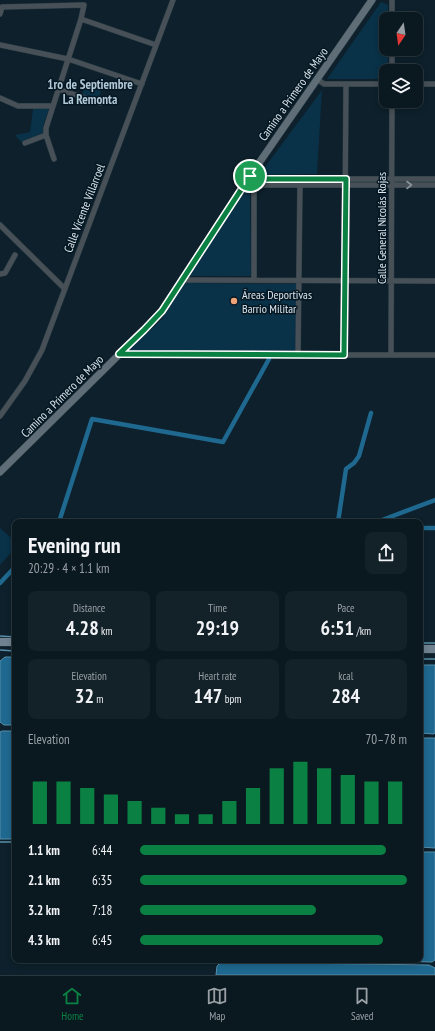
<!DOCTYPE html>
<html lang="en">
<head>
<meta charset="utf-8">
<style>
	:root { --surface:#0a1820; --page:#132129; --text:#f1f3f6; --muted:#99a0a5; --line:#2a373e; --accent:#0b8043 }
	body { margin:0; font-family:"PT Sans Narrow",sans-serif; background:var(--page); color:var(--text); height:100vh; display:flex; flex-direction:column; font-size:15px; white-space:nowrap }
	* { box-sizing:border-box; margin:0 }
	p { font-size:13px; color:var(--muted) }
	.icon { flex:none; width:22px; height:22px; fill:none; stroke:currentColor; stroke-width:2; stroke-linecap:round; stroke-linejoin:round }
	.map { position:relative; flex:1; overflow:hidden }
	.side { position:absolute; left:12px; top:519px; width:411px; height:444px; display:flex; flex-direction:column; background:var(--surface); border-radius:8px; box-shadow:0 2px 6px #0003,0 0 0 1px var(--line) }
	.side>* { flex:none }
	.needle { width:26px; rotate:193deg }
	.fabs { position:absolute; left:379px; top:12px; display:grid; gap:8px }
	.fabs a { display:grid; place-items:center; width:44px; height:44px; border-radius:8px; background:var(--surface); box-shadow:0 2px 6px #0003,0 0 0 1px var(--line); font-size:20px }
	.pin { position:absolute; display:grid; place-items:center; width:34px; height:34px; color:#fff; margin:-17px; border:2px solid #fff; border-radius:50%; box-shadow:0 1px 4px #0007 }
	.round { display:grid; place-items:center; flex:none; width:42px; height:42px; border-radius:8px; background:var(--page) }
	.summary { display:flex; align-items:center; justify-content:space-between; height:68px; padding:0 16px }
	h1 { font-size:22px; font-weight:600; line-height:30px }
	.metrics { display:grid; grid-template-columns:repeat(3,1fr); gap:6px; height:68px; padding:4px 16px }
	.metrics div { display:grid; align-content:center; border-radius:8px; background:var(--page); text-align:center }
	.metrics b { font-size:20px; font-weight:600 }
	.metrics small { font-size:11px; font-weight:400 }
	.metrics p { font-size:11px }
	.chart { height:112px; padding:8px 16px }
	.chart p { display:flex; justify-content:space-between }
	.chart svg { width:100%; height:72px; margin-top:4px; stroke:var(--accent); stroke-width:6 }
	ul { padding:0 16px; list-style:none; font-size:13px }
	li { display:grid; grid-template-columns:64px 48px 1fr; align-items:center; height:30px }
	li i { height:10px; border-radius:5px; background:var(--accent) }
	.dock { display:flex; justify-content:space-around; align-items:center; height:56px; border-top:1px solid var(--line); background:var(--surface); font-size:11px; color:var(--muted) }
	.dock a { display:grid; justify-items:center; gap:2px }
	.dock .current { color:var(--accent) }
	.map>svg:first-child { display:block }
	.green { fill:#093147 }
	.water { fill:#1f688f; stroke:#578eab }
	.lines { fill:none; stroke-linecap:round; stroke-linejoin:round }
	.stream { stroke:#578eab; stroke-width:1.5 }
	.canal { stroke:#1f688f; stroke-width:4.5 }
	.minor-casing { stroke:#2a3c46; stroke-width:6 }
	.secondary-casing { stroke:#2a3c46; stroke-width:8 }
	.primary-casing { stroke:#2a3c46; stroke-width:9 }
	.minor { stroke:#475056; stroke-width:5 }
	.secondary { stroke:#5f6d76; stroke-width:7 }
	.primary { stroke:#70828f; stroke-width:8 }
	.oneway { stroke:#89939a }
	.route-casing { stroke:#fff; stroke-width:8 }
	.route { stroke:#0b8043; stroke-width:5 }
	.poi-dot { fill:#efa377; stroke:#051722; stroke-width:1.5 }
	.labels { text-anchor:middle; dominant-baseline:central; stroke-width:3; stroke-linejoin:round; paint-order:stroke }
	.street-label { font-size:12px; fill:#dae5ed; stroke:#051722 }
	.poi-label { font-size:12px; fill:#dae5ed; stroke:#051722; text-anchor:start }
	.neighbourhood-label { font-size:13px; font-weight:bold; fill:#b1c8d7; stroke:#051722 }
</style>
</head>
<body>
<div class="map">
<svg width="435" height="975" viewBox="0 0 435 975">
	<rect width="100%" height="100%" fill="#0d202b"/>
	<path class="green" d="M381 2 388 5V19H386V49H388V71H386V79H327Z
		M86 83 102 89 98 100 82 94Z
		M322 90 317 174 259 175Z
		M49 108 43 126V133L21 142 15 135 30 132 33 109Z
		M247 188H250L251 276H189Z
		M184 283 296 284V351H128L162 319Z
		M0 528 15 541V548L0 565Z"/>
	<path class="water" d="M5 657H15V725H4L0 722V661Z
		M420 665H435V733L434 734 420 733Z
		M2 731H15V839H0V732Z
		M420 738H435V848L420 847Z
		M420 852H435V960L432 962 361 960H420Z
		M225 962 429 965 435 968V975H216L217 966 219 964Z"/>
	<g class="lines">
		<path class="stream" d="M0 636 15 637
			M420 643H435
			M0 650 15 651
			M420 659H435
			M0 842H15"/>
		<path class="canal" d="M59 522 92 419 223 442 269 359
			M338 522 346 469 354 463 359 456 371 413
			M377 522 435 500
			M420 528H435
			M0 583 15 567"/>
		<defs>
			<path id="minor" d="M392 0V19
				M0 14 2 7 84 5 81 19 46 128V135L54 159
				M81 19 156 45
				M0 45 68 59 142 84
				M392 49V71
				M317 79 324 84H386
				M416 84H435
				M58 89 100 103
				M0 98 18 106H53
				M25 143 46 135
				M250 176 254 179H435
				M254 182V280
				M244 185H435
				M0 225 65 289
				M0 274 5 273 15 255
				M182 280 435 281
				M119 354 435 355
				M298 355 300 182
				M344 355 346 84
				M391 355 392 101
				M0 416 25 381 42 350 173 0"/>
			<path id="secondary" d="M0 472 144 330 162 311 250 176 372 0"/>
			<path id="primary" d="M0 642H15
				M420 649H435"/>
		</defs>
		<use href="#minor" class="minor-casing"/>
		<use href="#secondary" class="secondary-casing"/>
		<use href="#primary" class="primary-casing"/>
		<use href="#minor" class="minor"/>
		<use href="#secondary" class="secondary"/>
		<use href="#primary" class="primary"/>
	</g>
	<defs><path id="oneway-chevron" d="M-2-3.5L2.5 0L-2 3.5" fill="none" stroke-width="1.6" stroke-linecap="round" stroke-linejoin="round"/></defs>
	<use class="oneway" href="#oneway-chevron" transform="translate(409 185)"/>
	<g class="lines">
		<defs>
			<path id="route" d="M250 176 254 179H346L344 355 119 354 144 330 162 311Z"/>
		</defs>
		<use href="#route" class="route-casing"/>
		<use href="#route" class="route"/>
	</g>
	<circle class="poi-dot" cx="234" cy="301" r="4"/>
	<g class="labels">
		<g class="street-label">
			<text transform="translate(293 94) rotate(-55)">Camino a Primero de Mayo</text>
			<text transform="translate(84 208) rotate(-69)">Calle Vicente Villarroel</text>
			<text transform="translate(381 228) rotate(-90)">Calle General Nicolás Rojas</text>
			<text transform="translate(62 396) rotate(-45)">Camino a Primero de Mayo</text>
		</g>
		<g class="poi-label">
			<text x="242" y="294">Áreas Deportivas<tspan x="242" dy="14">Barrio Militar</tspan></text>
		</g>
		<g class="neighbourhood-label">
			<text x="90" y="84">1ro de Septiembre<tspan x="90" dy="15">La Remonta</tspan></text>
		</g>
	</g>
</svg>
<div class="fabs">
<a><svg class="needle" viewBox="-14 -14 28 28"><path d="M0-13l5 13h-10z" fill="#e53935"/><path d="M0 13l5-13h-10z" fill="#99a0a5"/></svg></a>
<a><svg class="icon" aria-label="layers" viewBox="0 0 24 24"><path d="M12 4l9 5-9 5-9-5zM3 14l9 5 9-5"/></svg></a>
</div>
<div class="pin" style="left:250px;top:176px;background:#1e9e55"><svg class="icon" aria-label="arrive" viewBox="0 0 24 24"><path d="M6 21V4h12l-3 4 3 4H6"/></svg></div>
<section class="side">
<div class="summary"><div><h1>Evening run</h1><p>20:29 · 4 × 1.1 km</p></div><a class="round"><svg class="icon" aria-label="share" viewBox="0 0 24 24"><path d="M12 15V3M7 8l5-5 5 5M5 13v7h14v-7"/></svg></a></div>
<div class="metrics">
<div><p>Distance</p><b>4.28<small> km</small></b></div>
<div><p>Time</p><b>29:19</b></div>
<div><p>Pace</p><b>6:51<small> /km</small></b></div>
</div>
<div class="metrics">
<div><p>Elevation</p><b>32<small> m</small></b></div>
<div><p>Heart rate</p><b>147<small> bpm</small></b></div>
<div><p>kcal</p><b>284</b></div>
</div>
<div class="chart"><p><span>Elevation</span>70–78 m</p>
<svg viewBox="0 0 160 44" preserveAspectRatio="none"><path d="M5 44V18M15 44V18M25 44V22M35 44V26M45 44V30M55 44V34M65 44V38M75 44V38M85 44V30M95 44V22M105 44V10M115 44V6M125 44V10M135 44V14M145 44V18M155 44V18"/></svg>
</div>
<ul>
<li><b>1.1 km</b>6:44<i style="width:92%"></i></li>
<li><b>2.1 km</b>6:35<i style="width:100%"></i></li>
<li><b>3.2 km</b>7:18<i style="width:66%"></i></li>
<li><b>4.3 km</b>6:45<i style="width:91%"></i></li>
</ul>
</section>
</div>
<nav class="dock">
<a class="current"><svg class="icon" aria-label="home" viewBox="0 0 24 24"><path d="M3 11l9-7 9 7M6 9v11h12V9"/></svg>Home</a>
<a><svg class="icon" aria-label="map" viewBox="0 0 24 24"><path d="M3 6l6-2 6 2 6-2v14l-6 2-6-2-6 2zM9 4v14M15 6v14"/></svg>Map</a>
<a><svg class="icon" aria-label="saved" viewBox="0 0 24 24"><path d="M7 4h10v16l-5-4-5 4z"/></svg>Saved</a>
</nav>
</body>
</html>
